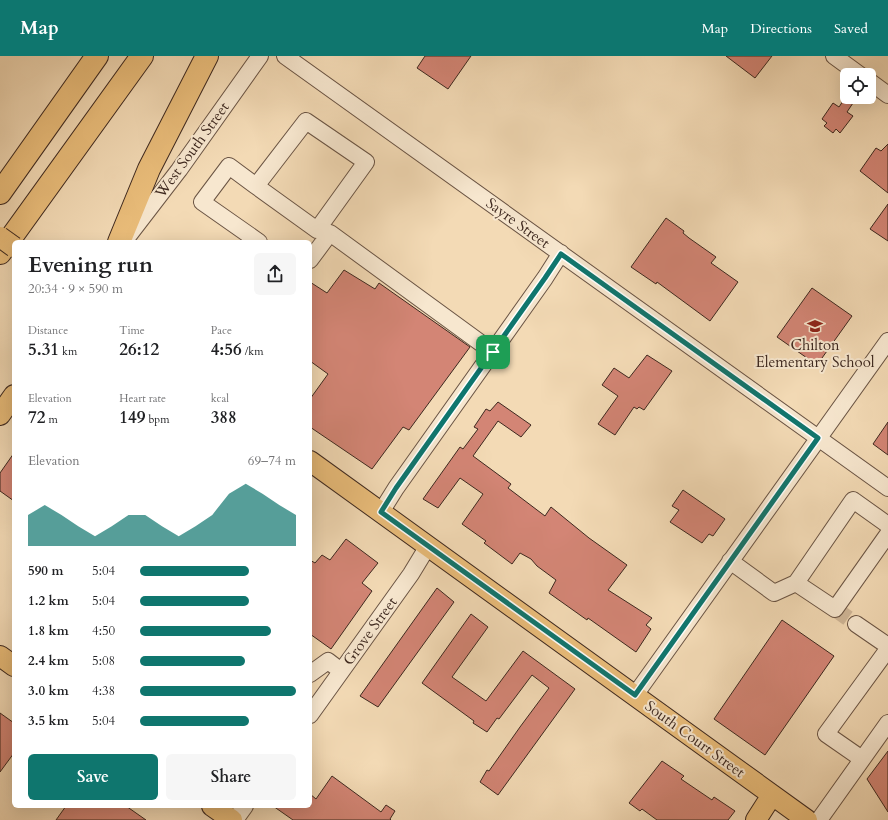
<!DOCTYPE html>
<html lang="en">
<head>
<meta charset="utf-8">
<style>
	:root { --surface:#fff; --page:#f6f6f6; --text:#202124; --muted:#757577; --accent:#0f766e }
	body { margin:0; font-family:Cardo,serif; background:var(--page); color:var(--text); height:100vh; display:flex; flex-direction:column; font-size:15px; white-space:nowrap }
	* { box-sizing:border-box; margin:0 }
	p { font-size:13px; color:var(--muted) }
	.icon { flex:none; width:22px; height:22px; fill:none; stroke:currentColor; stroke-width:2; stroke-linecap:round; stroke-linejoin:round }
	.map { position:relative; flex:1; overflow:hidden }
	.panel { position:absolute; left:12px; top:184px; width:300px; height:568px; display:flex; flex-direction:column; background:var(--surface); border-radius:6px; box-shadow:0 4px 16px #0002 }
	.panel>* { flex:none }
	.tools { position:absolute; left:840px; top:12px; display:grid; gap:8px }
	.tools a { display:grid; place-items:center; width:36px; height:36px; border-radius:6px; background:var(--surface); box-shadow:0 4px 16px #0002; font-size:20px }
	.pin { position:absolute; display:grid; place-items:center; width:34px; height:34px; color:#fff; margin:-17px; border-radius:8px; box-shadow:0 2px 6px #0006 }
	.round { display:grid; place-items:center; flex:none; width:42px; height:42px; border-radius:6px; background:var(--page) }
	.overview { display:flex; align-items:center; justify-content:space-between; height:68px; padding:0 16px }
	h1 { font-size:22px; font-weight:700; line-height:30px }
	.metrics { display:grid; grid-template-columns:repeat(3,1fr); gap:6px; height:68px; padding:4px 16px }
	.metrics div { display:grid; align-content:center }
	.metrics b { font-size:17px; font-weight:700 }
	.metrics small { font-size:11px; font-weight:400 }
	.metrics p { font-size:11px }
	.chart { height:112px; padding:8px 16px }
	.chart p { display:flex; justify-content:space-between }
	.chart svg { width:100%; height:72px; margin-top:4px; fill:var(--accent); opacity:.7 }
	.primary-button { display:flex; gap:8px; margin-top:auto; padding:8px 16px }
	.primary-button a { flex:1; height:46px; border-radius:6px; background:var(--accent); color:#fff; font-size:16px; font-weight:700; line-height:46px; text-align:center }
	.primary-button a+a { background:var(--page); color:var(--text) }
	ul { padding:0 16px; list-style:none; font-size:13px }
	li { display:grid; grid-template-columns:64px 48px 1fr; align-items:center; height:30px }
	li i { height:10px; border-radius:5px; background:var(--accent) }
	header { display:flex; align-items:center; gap:24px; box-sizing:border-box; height:56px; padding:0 20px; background:var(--accent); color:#fff }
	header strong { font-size:19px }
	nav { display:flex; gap:22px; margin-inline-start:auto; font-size:14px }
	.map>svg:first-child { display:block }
	.building { fill:#d38575; stroke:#3d281f }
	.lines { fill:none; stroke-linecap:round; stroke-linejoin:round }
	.minor-tunnel { stroke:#cfb697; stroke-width:16; stroke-dasharray:16 8; stroke-linecap:butt }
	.minor-casing { stroke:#6a5444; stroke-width:18 }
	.major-casing { stroke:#3d281f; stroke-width:22 }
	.highway-casing { stroke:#3d281f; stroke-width:24 }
	.minor { stroke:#f7e7cf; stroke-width:16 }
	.major { stroke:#eabd7a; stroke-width:20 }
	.highway { stroke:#eabd7a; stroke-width:22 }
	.major-bridge-casing { stroke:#3d281f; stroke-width:22; stroke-linecap:butt }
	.major-bridge { stroke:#eabd7a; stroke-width:20 }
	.route-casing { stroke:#fff; stroke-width:8 }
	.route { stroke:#0f766e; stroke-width:5 }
	.labels { text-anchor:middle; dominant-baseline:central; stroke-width:4; stroke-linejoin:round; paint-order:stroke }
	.street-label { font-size:15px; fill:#3d281f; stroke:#f7e7cf }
	.poi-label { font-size:15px; fill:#3d281f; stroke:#f7e7cf }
</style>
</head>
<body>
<header>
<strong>Map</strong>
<nav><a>Map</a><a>Directions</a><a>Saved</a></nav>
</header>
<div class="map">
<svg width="888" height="764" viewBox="0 0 888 764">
	<rect width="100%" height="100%" fill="#f3dab5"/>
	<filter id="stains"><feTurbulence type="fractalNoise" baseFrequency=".005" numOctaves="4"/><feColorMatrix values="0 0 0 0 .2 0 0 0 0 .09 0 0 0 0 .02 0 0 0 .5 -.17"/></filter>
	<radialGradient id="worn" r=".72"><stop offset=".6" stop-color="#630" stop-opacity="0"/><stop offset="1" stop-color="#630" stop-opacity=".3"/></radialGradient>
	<path class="building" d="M425 0H471L448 33 417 12Z
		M726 0H772L755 22Z
		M845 42 853 47 847 56 853 60 840 77 836 73 833 77 824 70 827 67 822 63 833 47 839 51Z
		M888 88V137L860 115 876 92 881 95Z
		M888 148V185L870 173Z
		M666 162 684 175 683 177 689 182 716 201 711 207 738 226 710 265 657 226 656 228 631 211Z
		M344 214 375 233 379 227 470 291 409 374 403 371 372 413 310 371V343L328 318 310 305V226L327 237Z
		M812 232 852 260 817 309 777 281Z
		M647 299 672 315 644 354 639 351 637 353 634 351 615 379 598 368 618 340 602 329 614 312 629 322Z
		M498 346 531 369 521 381 498 365 473 400 511 428 508 432 545 460 551 451 589 482 627 509 608 534 652 562 646 569 651 573 636 596 588 562 587 564 549 537 556 524 537 510 531 503 520 497 512 508 484 487 486 485 462 468 483 438 460 422 438 452 423 443 460 391 463 393 478 373 474 371 486 353 490 355Z
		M888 366V399L873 388Z
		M14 397V445L0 435V417Z
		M683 434 725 463 713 480 709 478 702 487 670 466 679 454 672 450Z
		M346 483 378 507 362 527 372 535 331 593 310 578V504L315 507 322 499 330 504Z
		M437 532 454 546 378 651 360 640Z
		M471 558 488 571 452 621 486 645 523 595 575 633 498 739 480 726 487 714 489 715 520 671 549 632 532 619 499 663 497 662 487 676 473 667 474 665 422 627Z
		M782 564 834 600 765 699 714 663Z
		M0 657 14 667V697L0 716Z
		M888 695V756L867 723Z
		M662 705 684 720 681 723 712 744 714 741 735 755 728 764H657L642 753 640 755 629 747Z
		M332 720 381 756 386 749 395 755 390 763 391 764H293L273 750H310V738L316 743Z
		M66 750H126L146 764H56Z"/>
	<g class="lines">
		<path class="minor-tunnel" d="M835 553 856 568"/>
		<defs>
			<path id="minor" d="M285 0 888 432
				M834 0 860 19
				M869 25 888 39
				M256 130 317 174
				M126 183 179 114 260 0
				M259 186 202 146 229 110 256 130 306 65 366 106 317 174 330 177
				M310 204 330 177 493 296
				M381 456 396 432 545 222 561 197
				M730 505 774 537 796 527 853 444 888 469
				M796 527 835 553 888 478
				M856 568 888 590
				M310 618 328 605 341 615
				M635 639 888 285
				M310 659 411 518 428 490
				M862 703 826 678 888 593
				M235 764 245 750
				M819 764 888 667"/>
			<path id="major" d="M0 359 14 339
				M310 405 807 764
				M0 600 14 610
				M212 750 232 764
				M756 764 772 739"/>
			<path id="highway" d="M0 137 97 0
				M119 186 149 113 207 0
				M0 197 142 0"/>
		</defs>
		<use href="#minor" class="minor-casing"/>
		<use href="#major" class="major-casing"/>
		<use href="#highway" class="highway-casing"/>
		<use href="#minor" class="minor"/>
		<use href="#major" class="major"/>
		<use href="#highway" class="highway"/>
		<defs>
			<path id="major-bridge" d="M0 181 14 191"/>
		</defs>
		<use href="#major-bridge" class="major-bridge-casing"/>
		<use href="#major-bridge" class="major-bridge"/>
	</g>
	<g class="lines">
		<defs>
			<path id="route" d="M561 198 818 382 635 639 381 456 396 432 545 222Z"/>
		</defs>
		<use href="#route" class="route-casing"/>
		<use href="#route" class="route"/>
	</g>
	<defs>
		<symbol id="school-bare" viewBox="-9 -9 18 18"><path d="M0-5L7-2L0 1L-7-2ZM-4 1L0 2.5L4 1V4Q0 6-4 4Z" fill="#8f2418" stroke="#f7e7cf" stroke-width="2.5" paint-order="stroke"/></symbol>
	</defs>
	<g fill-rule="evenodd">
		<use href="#school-bare" x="804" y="259" width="22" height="22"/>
	</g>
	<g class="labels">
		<g class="street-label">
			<text transform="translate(192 94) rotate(-54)">West South Street</text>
			<text transform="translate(518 167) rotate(36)">Sayre Street</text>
			<text transform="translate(370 575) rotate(-54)">Grove Street</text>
			<text transform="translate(695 683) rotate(36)">South Court Street</text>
		</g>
		<g class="poi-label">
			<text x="815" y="289">Chilton<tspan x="815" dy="17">Elementary School</tspan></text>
		</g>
	</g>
	<rect width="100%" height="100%" filter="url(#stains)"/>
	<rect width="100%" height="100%" fill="url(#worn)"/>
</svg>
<div class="tools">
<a><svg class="icon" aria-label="locate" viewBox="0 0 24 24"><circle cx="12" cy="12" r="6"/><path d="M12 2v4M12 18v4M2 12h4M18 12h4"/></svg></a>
</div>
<div class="pin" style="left:493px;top:296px;background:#1e9e55"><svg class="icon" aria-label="arrive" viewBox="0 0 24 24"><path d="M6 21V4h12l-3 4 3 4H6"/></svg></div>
<section class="panel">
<div class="overview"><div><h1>Evening run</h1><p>20:34 · 9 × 590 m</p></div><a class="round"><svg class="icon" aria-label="share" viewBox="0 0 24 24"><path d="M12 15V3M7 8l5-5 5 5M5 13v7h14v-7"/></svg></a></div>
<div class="metrics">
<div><p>Distance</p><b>5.31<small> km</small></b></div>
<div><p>Time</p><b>26:12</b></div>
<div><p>Pace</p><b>4:56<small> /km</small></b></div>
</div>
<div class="metrics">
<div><p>Elevation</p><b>72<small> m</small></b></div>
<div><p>Heart rate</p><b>149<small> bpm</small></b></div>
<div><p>kcal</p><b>388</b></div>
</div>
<div class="chart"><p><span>Elevation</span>69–74 m</p>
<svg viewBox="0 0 160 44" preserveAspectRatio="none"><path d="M0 44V25L10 19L20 25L30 32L40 38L50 32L60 25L70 25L80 32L90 38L100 32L110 25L120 12L130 6L140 12L150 19L160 25V44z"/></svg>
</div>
<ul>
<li><b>590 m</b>5:04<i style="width:70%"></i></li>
<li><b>1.2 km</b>5:04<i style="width:70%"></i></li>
<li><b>1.8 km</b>4:50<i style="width:84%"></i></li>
<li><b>2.4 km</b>5:08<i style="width:67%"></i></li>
<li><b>3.0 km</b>4:38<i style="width:100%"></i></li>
<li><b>3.5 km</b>5:04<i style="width:70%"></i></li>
</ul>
<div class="primary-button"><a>Save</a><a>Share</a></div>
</section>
</div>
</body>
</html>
